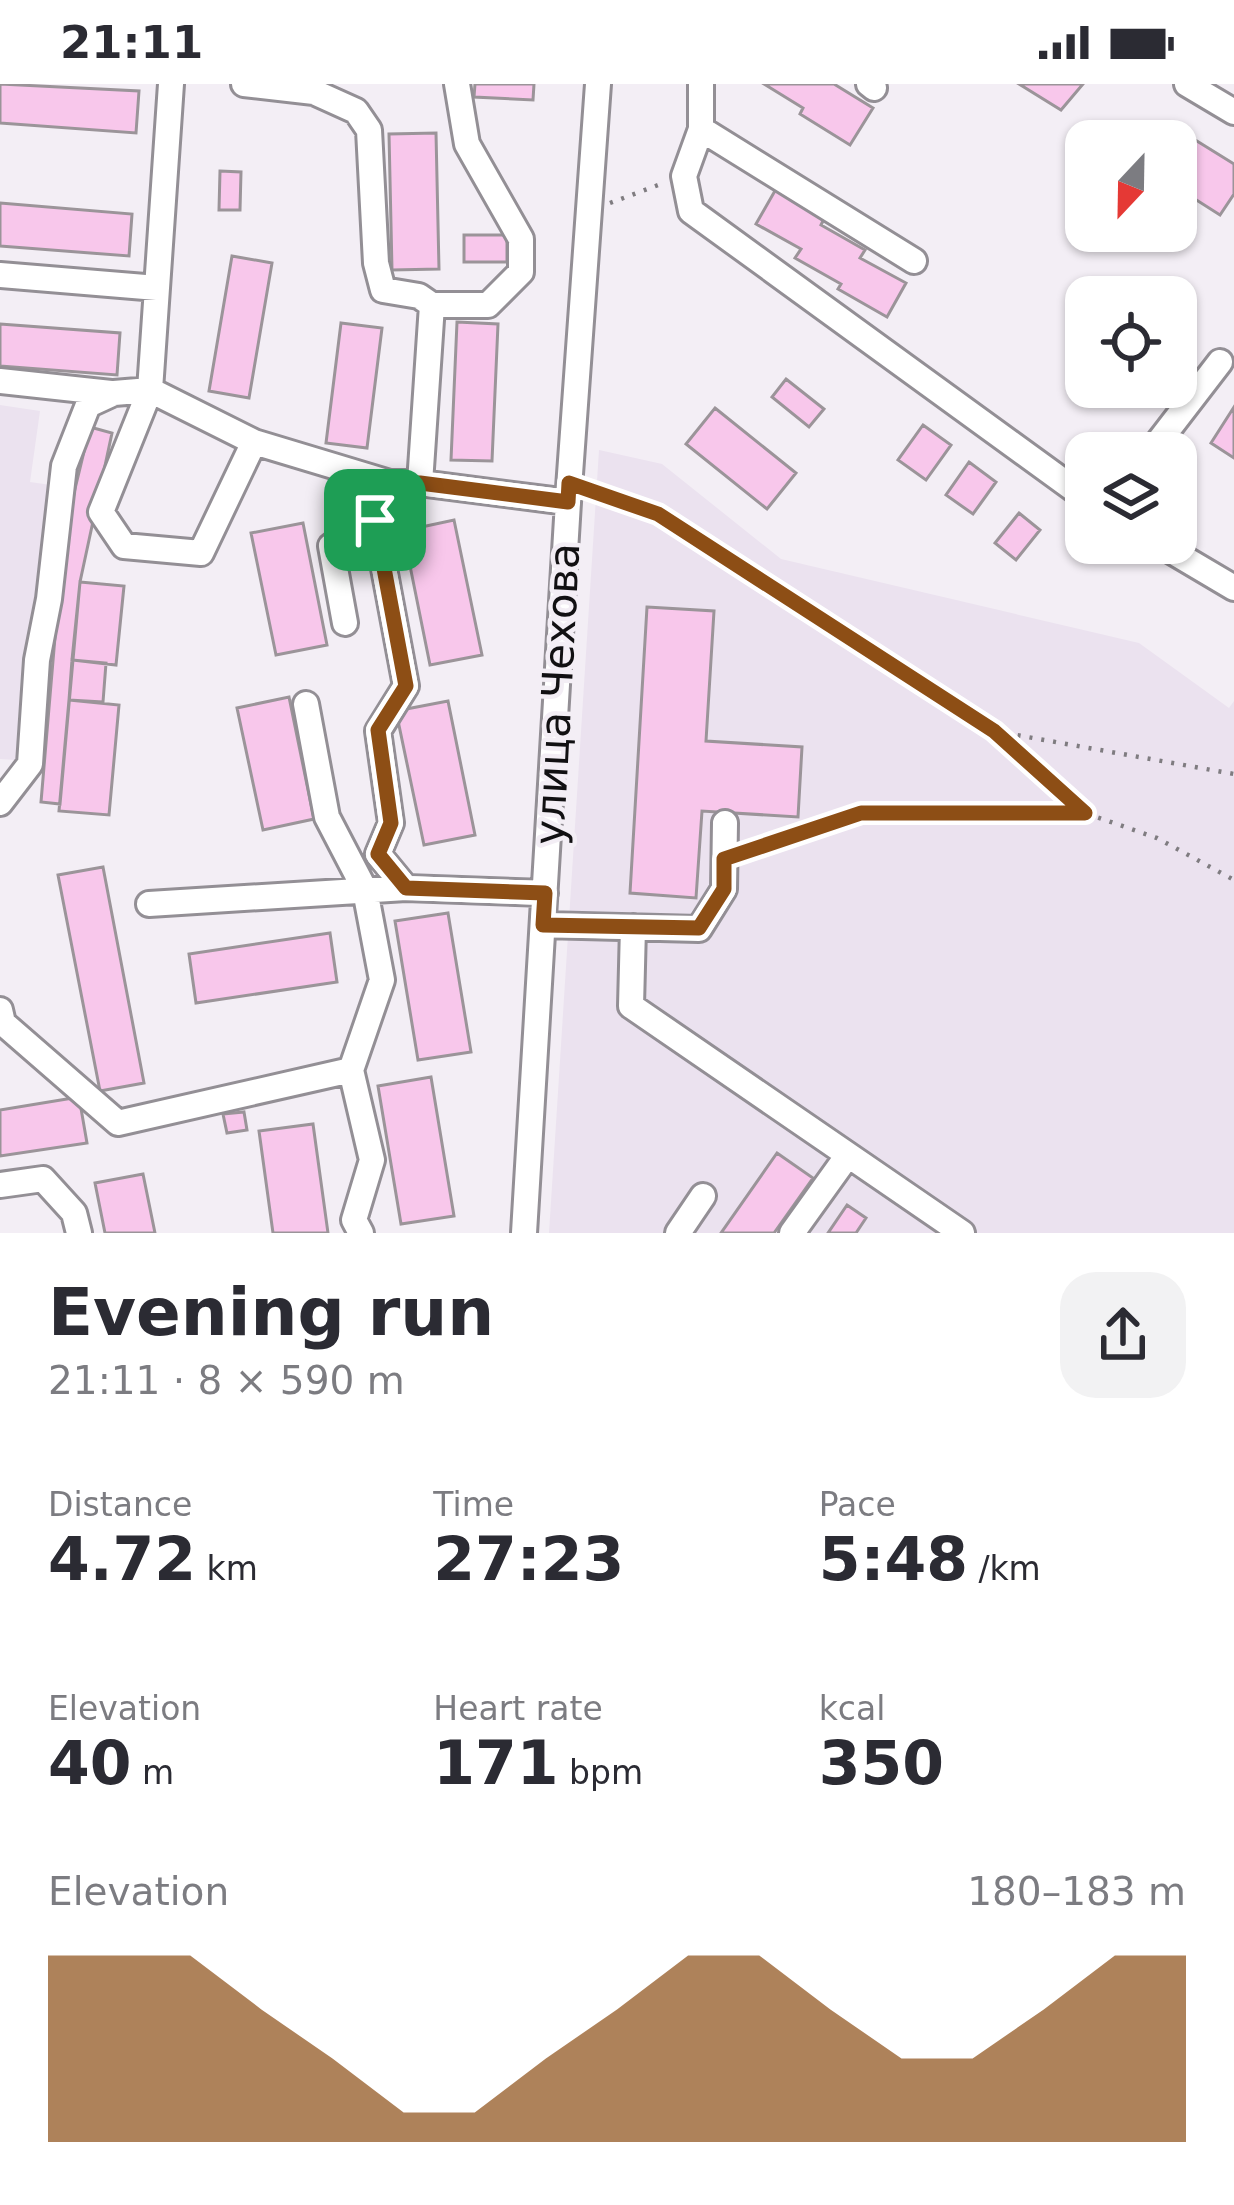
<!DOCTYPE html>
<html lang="en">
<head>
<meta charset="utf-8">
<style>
	:root { --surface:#fff; --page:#f2f2f3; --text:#2b2b33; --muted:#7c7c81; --accent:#8d4e15 }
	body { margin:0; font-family:"DejaVu Sans",sans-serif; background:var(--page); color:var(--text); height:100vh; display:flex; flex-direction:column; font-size:45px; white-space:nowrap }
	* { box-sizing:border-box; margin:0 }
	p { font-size:39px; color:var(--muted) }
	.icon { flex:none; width:66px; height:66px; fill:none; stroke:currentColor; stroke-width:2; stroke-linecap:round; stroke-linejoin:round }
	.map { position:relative; height:1149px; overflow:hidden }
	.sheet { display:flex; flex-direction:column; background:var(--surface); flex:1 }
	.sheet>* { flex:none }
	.needle { width:78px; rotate:202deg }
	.buttons { position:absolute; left:1065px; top:36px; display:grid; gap:24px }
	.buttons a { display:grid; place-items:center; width:132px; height:132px; border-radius:24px; background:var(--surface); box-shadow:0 3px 9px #0004; font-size:60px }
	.pin { position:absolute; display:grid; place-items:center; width:102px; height:102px; color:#fff; margin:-51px; border-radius:24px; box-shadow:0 6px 18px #0006 }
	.round { display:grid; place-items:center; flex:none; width:126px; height:126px; border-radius:36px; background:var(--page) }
	.overview { display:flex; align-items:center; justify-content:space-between; height:204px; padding:0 48px }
	h1 { font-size:66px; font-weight:800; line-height:90px }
	.metrics { display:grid; grid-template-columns:repeat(3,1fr); gap:18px; height:204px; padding:12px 48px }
	.metrics div { display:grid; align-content:center }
	.metrics b { font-size:60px; font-weight:800 }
	.metrics small { font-size:33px; font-weight:400 }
	.metrics p { font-size:33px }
	.chart { height:336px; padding:24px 48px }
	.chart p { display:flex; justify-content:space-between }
	.chart svg { width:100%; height:216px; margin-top:12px; fill:var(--accent); opacity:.7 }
	.status { display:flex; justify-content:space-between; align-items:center; height:84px; padding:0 60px; background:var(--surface); direction:ltr }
	.status svg { height:33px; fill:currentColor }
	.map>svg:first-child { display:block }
	.built { fill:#ebe2ef }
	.building { fill:#f8c7eb; stroke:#9b9499; stroke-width:3 }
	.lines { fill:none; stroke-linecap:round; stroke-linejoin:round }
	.minor-casing { stroke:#938f95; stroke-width:30 }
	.path { stroke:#7f7c80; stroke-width:4.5; stroke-dasharray:3 9; stroke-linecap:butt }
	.minor { stroke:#fff; stroke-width:24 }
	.route-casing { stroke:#fff; stroke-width:24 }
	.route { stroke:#8d4e15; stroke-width:15 }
	.labels { text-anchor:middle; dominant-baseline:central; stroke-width:9; stroke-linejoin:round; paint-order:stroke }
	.street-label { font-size:42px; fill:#111012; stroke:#f3eef5 }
</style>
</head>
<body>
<div class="status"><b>21:11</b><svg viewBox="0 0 49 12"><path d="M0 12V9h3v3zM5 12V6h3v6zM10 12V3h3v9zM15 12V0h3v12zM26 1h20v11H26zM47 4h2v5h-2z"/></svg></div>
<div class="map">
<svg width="1234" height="1149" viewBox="0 0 1234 1149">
	<rect width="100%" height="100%" fill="#f3eef5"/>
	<path class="built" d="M0 321 40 327 30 398 51 401 39 518 22 574 16 676 0 675Z
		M599 366 662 380 781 475 1139 559 1229 624 1234 617V1149H549Z"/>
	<path class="building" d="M0 0 139 7 136 49 0 39Z
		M475 0H534L533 16 474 13Z
		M764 0H834L873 24 850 61 800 30 803 24Z
		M1019 0H1083L1061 26Z
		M436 49 439 185 392 186 389 50Z
		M1184 49 1234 80V110L1220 131 1176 103V62Z
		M220 87 241 88 240 126H219Z
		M776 105 825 133 821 141 865 166 860 174 906 199 887 233 838 205 841 200 795 174 801 165 756 140Z
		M0 119 132 130 129 172 0 162Z
		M464 151H507V178H464Z
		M232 172 272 179 249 314 209 307Z
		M457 238 498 240 492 377 451 376Z
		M341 239 382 244 367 364 326 359Z
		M0 240 120 249 117 291 0 282Z
		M786 295 824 325 809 343 772 313Z
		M1234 323V374L1211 359Z
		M715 324 796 389 767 425 686 360Z
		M923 341 951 361 926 396 898 376Z
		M90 343 112 349 80 498 60 720 41 718 59 506 74 409Z
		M969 378 996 398 973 430 946 411Z
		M1019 429 1040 446 1016 476 995 459Z
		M454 436 482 571 430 581 403 447Z
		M303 439 327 561 276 571 251 449Z
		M80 498 124 502 116 581 72 576Z
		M647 523 714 527 706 657 802 663 798 733 702 727 696 814 630 809Z
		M72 576 106 579 103 618 69 616Z
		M289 613 314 735 263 746 237 624Z
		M69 616 119 621 109 731 59 727Z
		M448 617 475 751 424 761 396 627Z
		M103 783 144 999 100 1007 58 791Z
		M448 829 471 968 418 976 395 837Z
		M330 849 337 898 196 919 189 870Z
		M431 993 454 1132 401 1140 378 1002Z
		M79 1013 87 1059 0 1072V1026Z
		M244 1028 247 1046 227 1049 223 1030Z
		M313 1040 328 1149H273L259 1047Z
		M777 1069 813 1094 774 1149H721Z
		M143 1090 155 1149H105L95 1099Z
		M847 1121 866 1134 856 1149H828Z"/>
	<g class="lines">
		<defs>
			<path id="minor" d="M171 0 150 306 101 428 124 462 201 469 254 358
				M244 0 314 8 356 27 369 46 376 179 383 206 419 212 432 221
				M701 0V45L684 92 691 127 1086 414
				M869 0 874 4
				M1187 0 1234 28
				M701 45 914 177
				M0 191 157 204
				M0 297 111 309
				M1150 369 1220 278
				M390 399 375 436 406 602 378 647 391 739 378 770 406 804
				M420 399 432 221H488L521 188V155L467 60 457 0
				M1158 459 1234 504
				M345 539 331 462 375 436
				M306 620 327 733 365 806 382 896 351 986 372 1076 354 1136 361 1149
				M0 719 30 680 37 576 49 515 64 382 88 321 114 309 150 306 254 358 390 399H420L568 418
				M149 820 406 804 545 809
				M543 841 699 845 724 805 725 739
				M633 843 631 922 962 1149
				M0 926 3 939 118 1039 351 986
				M0 1101 43 1095 74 1129 79 1149
				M524 1149 568 418 598 0
				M678 1149 703 1112
				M792 1149 848 1071"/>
		</defs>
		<use href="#minor" class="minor-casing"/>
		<path class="path" d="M610 119 661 100
			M592 407 658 430 994 647 1085 729
			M994 647 1234 690
			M745 767 861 729H1085L1157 754 1234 796"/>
		<use href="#minor" class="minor"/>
	</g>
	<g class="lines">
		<defs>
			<path id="route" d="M390 399H420L568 418 569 399 658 430 994 647 1085 729H861L724 775V805L699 844 543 841 545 809 406 804 378 770 391 739 378 646 406 602 375 436Z"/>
		</defs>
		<use href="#route" class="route-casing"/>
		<use href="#route" class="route"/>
	</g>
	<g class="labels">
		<g class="street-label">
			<text transform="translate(557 610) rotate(-87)">улица Чехова</text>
		</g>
	</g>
</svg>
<div class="buttons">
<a><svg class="needle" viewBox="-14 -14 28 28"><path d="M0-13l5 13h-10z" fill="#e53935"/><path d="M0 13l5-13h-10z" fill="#7c7c81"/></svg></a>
<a><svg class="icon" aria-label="locate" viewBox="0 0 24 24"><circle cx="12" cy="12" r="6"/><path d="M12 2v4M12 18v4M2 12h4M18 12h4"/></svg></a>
<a><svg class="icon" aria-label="layers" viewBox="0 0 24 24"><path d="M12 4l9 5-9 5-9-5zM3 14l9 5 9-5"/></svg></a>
</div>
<div class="pin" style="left:375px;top:436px;background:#1e9e55"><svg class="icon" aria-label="arrive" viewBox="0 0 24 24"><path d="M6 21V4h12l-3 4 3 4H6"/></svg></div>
</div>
<section class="sheet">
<div class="overview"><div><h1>Evening run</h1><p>21:11 · 8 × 590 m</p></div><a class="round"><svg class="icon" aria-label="share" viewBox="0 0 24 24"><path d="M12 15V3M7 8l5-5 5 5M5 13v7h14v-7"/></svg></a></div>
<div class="metrics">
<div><p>Distance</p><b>4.72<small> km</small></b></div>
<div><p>Time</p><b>27:23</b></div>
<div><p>Pace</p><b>5:48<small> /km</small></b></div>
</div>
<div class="metrics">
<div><p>Elevation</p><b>40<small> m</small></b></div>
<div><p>Heart rate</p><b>171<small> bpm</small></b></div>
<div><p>kcal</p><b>350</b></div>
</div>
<div class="chart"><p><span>Elevation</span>180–183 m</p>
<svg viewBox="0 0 160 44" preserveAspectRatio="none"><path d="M0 44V6L10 6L20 6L30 17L40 27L50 38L60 38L70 27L80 17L90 6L100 6L110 17L120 27L130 27L140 17L150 6L160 6V44z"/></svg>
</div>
</section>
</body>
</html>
